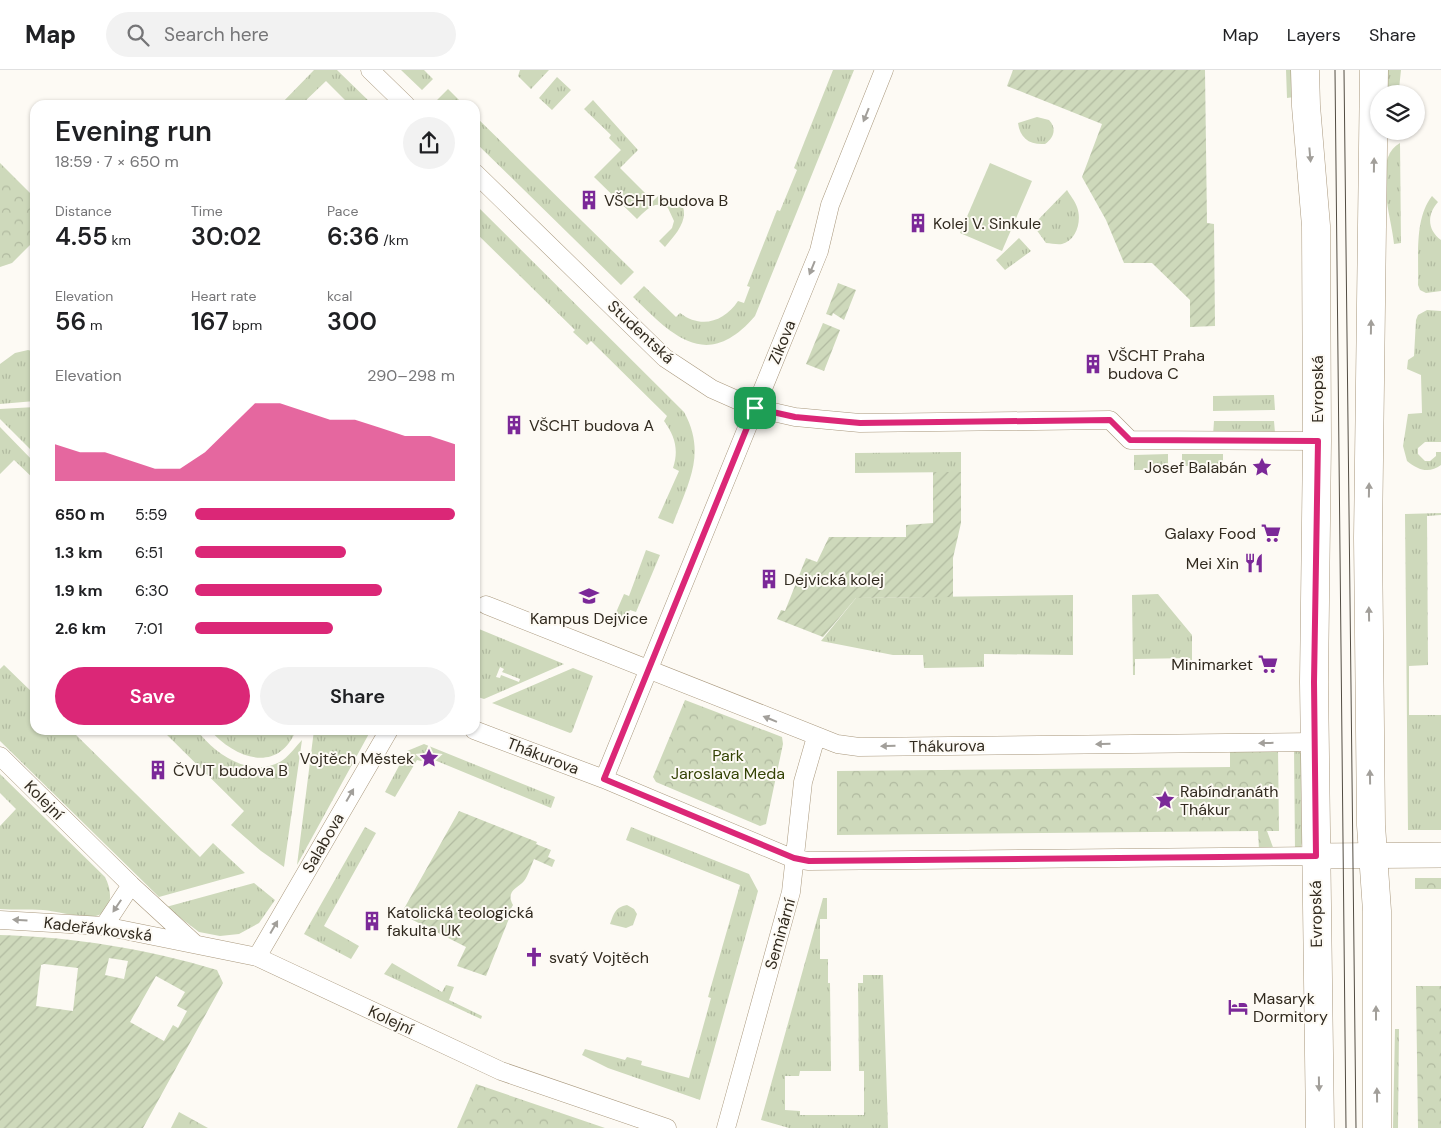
<!DOCTYPE html>
<html lang="en">
<head>
<meta charset="utf-8">
<style>
	:root { --surface:#fff; --page:#f2f2f2; --text:#202124; --muted:#757577; --line:#e0e0e0; --accent:#db2777 }
	body { margin:0; font-family:"DM Sans",sans-serif; background:var(--page); color:var(--text); height:100vh; display:flex; flex-direction:column; font-size:19px; white-space:nowrap }
	* { box-sizing:border-box; margin:0 }
	p { font-size:16px; color:var(--muted) }
	.icon { flex:none; width:28px; height:28px; fill:none; stroke:currentColor; stroke-width:2; stroke-linecap:round; stroke-linejoin:round }
	.map { position:relative; flex:1; overflow:hidden }
	.drawer { position:absolute; left:30px; top:30px; width:450px; height:635px; display:flex; flex-direction:column; background:var(--surface); border-radius:15px; box-shadow:0 1px 4px #0004 }
	.drawer>* { flex:none }
	.buttons { position:absolute; left:1370px; top:15px; display:grid; gap:10px }
	.buttons a { display:grid; place-items:center; width:55px; height:55px; border-radius:50%; background:var(--surface); box-shadow:0 1px 4px #0004; font-size:25px }
	.pin { position:absolute; display:grid; place-items:center; width:42px; height:42px; color:#fff; margin:-21px; border-radius:10px; box-shadow:0 2px 8px #0006 }
	.round { display:grid; place-items:center; flex:none; width:52px; height:52px; border-radius:26px; background:var(--page) }
	.overview { display:flex; align-items:center; justify-content:space-between; height:85px; padding:0 25px }
	h1 { font-size:28px; font-weight:600; line-height:38px }
	.metrics { display:grid; grid-template-columns:repeat(3,1fr); gap:8px; height:85px; padding:5px 25px }
	.metrics div { display:grid; align-content:center }
	.metrics b { font-size:25px; font-weight:600 }
	.metrics small { font-size:14px; font-weight:400 }
	.metrics p { font-size:14px }
	.chart { height:140px; padding:10px 25px }
	.chart p { display:flex; justify-content:space-between }
	.chart svg { width:100%; height:90px; margin-top:5px; fill:var(--accent); opacity:.7 }
	.cta { display:flex; gap:10px; margin-top:auto; padding:10px 25px }
	.cta a { flex:1; height:58px; border-radius:30px; background:var(--accent); color:#fff; font-size:20px; font-weight:600; line-height:58px; text-align:center }
	.cta a+a { background:var(--page); color:var(--text) }
	ul { padding:0 25px; list-style:none; font-size:16px }
	li { display:grid; grid-template-columns:80px 60px 1fr; align-items:center; height:38px }
	li i { height:12px; border-radius:6px; background:var(--accent) }
	header { display:flex; align-items:center; gap:30px; box-sizing:border-box; height:70px; padding:0 25px; background:var(--surface); border-bottom:1px solid var(--line) }
	header strong { font-size:24px }
	nav { display:flex; gap:28px; margin-inline-start:auto; font-size:18px }
	.search { width:350px; height:45px; background:var(--page); display:flex; align-items:center; gap:12px; box-sizing:border-box; padding:0 18px; border-radius:28px; color:var(--muted); font-size:19px }
	.map>svg:first-child { display:block }
	.grass { fill:url(#grass-tufts); fill-rule:evenodd }
	.park { fill:url(#park-crowns) }
	.garden { fill:url(#garden-furrows); fill-rule:evenodd }
	.pitch { fill:#ced9bb }
	.lines { fill:none; stroke-linecap:round; stroke-linejoin:round }
	.street-casing { stroke:#a9987d; stroke-width:19 }
	.secondary-casing { stroke:#a9987d; stroke-width:26 }
	.primary-casing { stroke:#a9987d; stroke-width:29 }
	.street { stroke:#fff; stroke-width:18 }
	.secondary { stroke:#fff; stroke-width:25 }
	.primary { stroke:#fff; stroke-width:28 }
	.tram { stroke:#534d43; stroke-width:1 }
	.oneway { fill:#a29f9a }
	.route-casing { stroke:#fff; stroke-width:10 }
	.route { stroke:#db2777; stroke-width:6 }
	.labels { text-anchor:middle; dominant-baseline:central; stroke-width:4; stroke-linejoin:round; paint-order:stroke }
	.poi-label { font-size:16px; fill:#312a1f; stroke:#fdfaf4; text-anchor:start }
	.street-label { font-size:16px; fill:#312a1f; stroke:#fdfaf4 }
	.park-label { font-size:16px; fill:#334204; stroke:#fdfaf4 }
</style>
</head>
<body>
<header>
<strong>Map</strong>
<div class="search"><svg class="icon" aria-label="search" viewBox="0 0 24 24"><circle cx="10" cy="10" r="6"/><path d="M15 15l6 6"/></svg>Search here</div>
<nav><a>Map</a><a>Layers</a><a>Share</a></nav>
</header>
<div class="map">
<svg width="1441" height="1058" viewBox="0 0 1441 1058">
	<defs>
		<pattern id="grass-tufts" width="24" height="20" patternUnits="userSpaceOnUse" patternTransform="scale(1.25)"><rect width="24" height="20" fill="#ced9bb"/><path d="M3 7l-1-3M5 7V3M7 7l1-3M15 17l-1-3M17 17v-4M19 17l1-3" fill="none" stroke="#b1baa0"/></pattern>
		<pattern id="park-crowns" width="20" height="18" patternUnits="userSpaceOnUse" patternTransform="scale(1.25)"><rect width="20" height="18" fill="#ced9bb"/><path d="M2 6a3 3 0 1 1 6 0M12 15a3 3 0 1 1 6 0" fill="none" stroke="#b1baa0"/></pattern>
		<pattern id="garden-furrows" width="10" height="10" patternUnits="userSpaceOnUse" patternTransform="scale(1.25)"><rect width="10" height="10" fill="#ced9bb"/><path d="M-1 1l2-2M0 10L10 0M9 11l2-2" fill="none" stroke="#b1baa0"/></pattern>
	</defs>
	<rect width="100%" height="100%" fill="#fdfaf4"/>
	<path class="grass" d="M314 0H337L373 35H350L326 11 301 35H280Z
		M401 0H424L433 9 422 20Z
		M520 0H549L531 19 518 6Z
		M833 0H854L755 246C707 302 673 266 633 227L644 216 676 247 680 243C701 259 724 252 738 231L744 233 750 217 747 216 777 140 780 141 797 100 794 98Z
		M1286 0H1293L1294 27 1287 28Z
		M1388 0H1401L1399 19 1386 20Z
		M557 7 571 20 552 40 539 28Z
		M448 19 464 35H437L434 33Z
		M593 30 638 80 620 98 653 131 660 124 674 135 679 129C692 147 677 163 665 177L659 171 672 158 674 151 668 138C655 129 646 140 637 149L594 107 621 80 609 68 611 65 584 39Z
		M475 46 634 202 621 215 475 72Z
		M1037 47 1049 50C1057 58 1054 68 1045 74 1029 75 1020 68 1018 53Z
		M1400 73 1401 173 1394 174C1392 148 1371 89 1400 73Z
		M1067 120C1070 125 1075 131 1077 137 1082 150 1077 170 1062 174 1057 175 1051 173 1046 173L1033 155Z
		M1432 126 1438 132C1427 144 1427 160 1441 170V221L1426 223 1420 220 1418 215C1419 187 1414 149 1432 126Z
		M475 134 684 342C707 384 688 413 673 454L658 448 679 401 673 398C679 380 675 366 664 351L667 346 591 271 587 275 573 262 575 260 475 162Z
		M1019 168 1031 181 1005 200 996 190Z
		M1427 240 1441 241V372H1425L1418 378V384L1425 391H1430L1436 386V382H1441V395C1429 404 1418 400 1407 391L1403 376 1408 344 1422 343 1421 305 1407 299 1408 290 1414 286 1416 250 1418 245Z
		M28 280 35 282V331L0 334V294L15 283Z
		M1274 325 1275 340 1213 341V326Z
		M35 337V384L0 349V339Z
		M1214 351H1274L1275 363 1213 365Z
		M0 357 35 393V410L14 390 0 404Z
		M961 382V402L855 403V383Z
		M1168 384V400H1134V385Z
		M1182 384H1223V396H1182Z
		M1441 443V445L1427 446 1428 595 1409 596V645H1441V760H1408L1405 444Z
		M646 480 660 485 636 542 630 540 621 556 611 554 624 524 629 526Z
		M1158 524 1192 565V599L1190 588 1135 589V605H1133L1132 525Z
		M1073 525V585L984 584V597L924 598 923 585H893L821 571 856 528Z
		M479 559 564 594 484 629 475 626V566ZM500 597 504 599 502 602 520 609 519 612 501 605 500 608 496 607Z
		M4 595 35 625V660H71L200 787 213 773 245 803 159 827 0 671V599Z
		M573 598 593 606 572 662 570 663 492 633Z
		M162 660H197C215 685 253 710 283 690 290 685 296 676 302 670L284 797 261 781 231 755 244 741Z
		M210 660H296C278 705 234 688 210 660Z
		M314 660H371L297 795Z
		M424 674 555 727 551 738 427 687 421 691 417 690 395 727 385 722 407 681Z
		M1294 677 1301 683 1302 773 1301 777 1295 780Z
		M0 704 105 807C112 820 114 841 96 846 84 849 57 841 43 840 28 839 14 840 0 839V756L16 739 0 723Z
		M365 757 376 763 324 856 359 876 351 889 304 864Z
		M631 757 749 804 758 821 700 1030 608 998 582 985 585 979 625 990 627 987 642 991 641 995 689 1008 711 928 708 927 740 815 626 770Z
		M254 813 275 830 259 853 239 864 220 866 199 862 166 837Z
		M823 828H827V849H820V889H828V913H830L831 1001H800L799 1006H785V1040L800 1041V1045H864V1001H859L858 913H863V905H883L888 1058H789L761 1050Z
		M627 835 634 839 637 844 633 855 626 858 610 854C614 844 615 837 627 835Z
		M392 893 442 922 446 915 454 917 449 930 482 946 481 949 384 904Z
		M1395 959H1399L1398 1058H1393Z"/>
	<path class="park" d="M0 93 35 128V170L12 193 0 197Z
		M685 630 782 667 783 674 766 754 760 756 656 712 653 707Z
		M1278 677 1279 761H1267L1274 780H1259L1258 761 837 765V701L1230 697V678Z
		M1415 808H1441V819H1415Z
		M1416 916H1441V1058H1418Z
		M476 1014 605 1058H457Z
		M179 1042 208 1058H171Z"/>
	<path class="garden" d="M1013 0H1205L1207 153 1214 154 1215 256 1190 257V230L1152 193H1124L1106 150 1082 107 1102 54 1007 16Z
		M838 213 856 220 844 250 833 243 832 246 826 244Z
		M823 253 840 260 824 301 806 294Z
		M933 402H961V453L953 488V527L856 528 823 567 777 549 781 540 785 541 806 488 817 492 829 467H906V455L933 453Z
		M459 741 537 772 536 774 551 780 548 787 555 790 552 797 534 789C531 796 528 806 524 811 518 818 505 821 513 835L510 840 512 841 486 906 457 896 466 877 401 844Z
		M0 865C73 867 148 879 217 900L223 913 143 1058H0ZM109 888 128 891 124 909 105 905ZM44 894 78 898 73 941 36 936 41 895ZM156 906 185 922 177 936 187 941 178 958 173 955 164 971 130 952Z"/>
	<path class="pitch" d="M990 93 1032 111 1002 181 960 163Z"/>
	<g class="lines">
		<defs>
			<path id="street" d="M370 0 406 35
				M475 103 665 288 712 319 755 338 795 347 860 353 1110 350 1130 370 1317 371
				M486 535 837 674 859 677 1314 672
				M474 660 604 709 794 789 809 791 1315 786
				M0 686 131 815 194 873
				M604 709 819 181 830 135 884 0
				M0 850 104 856 257 887 501 1001 667 1058
				M104 856 131 815
				M257 887 389 660
				M726 1058 791 822 803 712 816 667"/>
			<path id="secondary" d="M1315 786 1441 785"/>
			<path id="primary" d="M1305 0 1306 36 1316 156 1317 371 1314 612 1320 1058
				M1374 0 1368 468 1371 755 1377 841V1058"/>
		</defs>
		<use href="#street" class="street-casing"/>
		<use href="#secondary" class="secondary-casing"/>
		<use href="#primary" class="primary-casing"/>
		<use href="#street" class="street"/>
		<use href="#secondary" class="secondary"/>
		<use href="#primary" class="primary"/>
		<path class="tram" d="M1335 0 1346 1058
			M1344 0 1356 1058"/>
	</g>
	<defs><path id="oneway-solid" d="M-6-.8H1V-3.2L6.5 0L1 3.2V.8H-6Z" transform="scale(1.25)"/></defs>
	<g class="oneway">
		<use href="#oneway-solid" transform="translate(866 45) rotate(112)"/>
		<use href="#oneway-solid" transform="translate(1310 85) rotate(85)"/>
		<use href="#oneway-solid" transform="translate(1374 95) rotate(-89)"/>
		<use href="#oneway-solid" transform="translate(812 198) rotate(112)"/>
		<use href="#oneway-solid" transform="translate(1371 257) rotate(-89)"/>
		<use href="#oneway-solid" transform="translate(1369 420) rotate(-89)"/>
		<use href="#oneway-solid" transform="translate(1369 544) rotate(-91)"/>
		<use href="#oneway-solid" transform="translate(770 649) rotate(-158)"/>
		<use href="#oneway-solid" transform="translate(1266 673) rotate(179)"/>
		<use href="#oneway-solid" transform="translate(1103 674) rotate(179)"/>
		<use href="#oneway-solid" transform="translate(888 676) rotate(179)"/>
		<use href="#oneway-solid" transform="translate(1370 707) rotate(-91)"/>
		<use href="#oneway-solid" transform="translate(350 725) rotate(-60)"/>
		<use href="#oneway-solid" transform="translate(117 836) rotate(124)"/>
		<use href="#oneway-solid" transform="translate(20 850) rotate(-176)"/>
		<use href="#oneway-solid" transform="translate(274 857) rotate(-60)"/>
		<use href="#oneway-solid" transform="translate(1376 943) rotate(-90)"/>
		<use href="#oneway-solid" transform="translate(1319 1014) rotate(89)"/>
		<use href="#oneway-solid" transform="translate(1377 1025) rotate(-91)"/>
	</g>
	<g class="lines">
		<defs>
			<path id="route" d="M755 338 795 347 860 353 1110 350 1130 370 1318 371 1314 612 1316 786 809 791 794 788 604 709Z"/>
		</defs>
		<use href="#route" class="route-casing"/>
		<use href="#route" class="route"/>
	</g>
	<defs>
		<symbol id="building-bare" viewBox="-9 -9 18 18"><path d="M-4-6H4V6H1V3H-1V6H-4ZM-2.5-4.3h1.7v1.8h-1.7ZM.8-4.3h1.7v1.8H.8ZM-2.5-1h1.7V.8h-1.7ZM.8-1h1.7V.8H.8Z" fill="#7b2898" stroke="#fdfaf4" stroke-width="2.5" paint-order="stroke"/></symbol>
		<symbol id="sight-bare" viewBox="-9 -9 18 18"><path d="M0-6L1.8-2.2L6-1.7L2.9 1.2L3.7 5.4L0 3.3L-3.7 5.4L-2.9 1.2L-6-1.7L-1.8-2.2Z" fill="#7b2898" stroke="#fdfaf4" stroke-width="2.5" paint-order="stroke"/></symbol>
		<symbol id="supermarket-bare" viewBox="-9 -9 18 18"><path d="M-6-5.5h2.5l.6 2H6L4.5 2H-2.5L-4.4-4H-6ZM-1.5 3.2a1.3 1.3 0 1 0 .1 0ZM3 3.2a1.3 1.3 0 1 0 .1 0Z" fill="#7b2898" stroke="#fdfaf4" stroke-width="2.5" paint-order="stroke"/></symbol>
		<symbol id="restaurant-bare" viewBox="-9 -9 18 18"><path d="M-5-6h1v4h1v-4h1v4h1v-4h1v5L-1.5 .5V6h-2V.5L-5-1ZM5-6V6H3V1.5H1.5Q1.5-4 5-6Z" fill="#7b2898" stroke="#fdfaf4" stroke-width="2.5" paint-order="stroke"/></symbol>
		<symbol id="university-bare" viewBox="-9 -9 18 18"><path d="M0-5L7-2L0 1L-7-2ZM-4 1L0 2.5L4 1V4Q0 6-4 4Z" fill="#7b2898" stroke="#fdfaf4" stroke-width="2.5" paint-order="stroke"/></symbol>
		<symbol id="church-bare" viewBox="-9 -9 18 18"><path d="M-1.2-6h2.4v3.5h3.3v2.4h-3.3V6h-2.4V-.1h-3.3v-2.4h3.3Z" fill="#7b2898" stroke="#fdfaf4" stroke-width="2.5" paint-order="stroke"/></symbol>
		<symbol id="hotel-bare" viewBox="-9 -9 18 18"><path d="M-6-4.5h1.5V1H6V5H4.5V3h-9V5H-6ZM-4 0a1.8 1.8 0 1 1 3.6 0ZM.5 0V-2.5h3Q6-2.5 6 0Z" fill="#7b2898" stroke="#fdfaf4" stroke-width="2.5" paint-order="stroke"/></symbol>
	</defs>
	<g fill-rule="evenodd">
		<use href="#building-bare" x="575" y="116" width="28" height="28"/>
		<use href="#building-bare" x="904" y="139" width="28" height="28"/>
		<use href="#building-bare" x="1079" y="280" width="28" height="28"/>
		<use href="#building-bare" x="500" y="341" width="28" height="28"/>
		<use href="#sight-bare" x="1248" y="383" width="28" height="28"/>
		<use href="#supermarket-bare" x="1257" y="449" width="28" height="28"/>
		<use href="#restaurant-bare" x="1240" y="479" width="28" height="28"/>
		<use href="#building-bare" x="755" y="495" width="28" height="28"/>
		<use href="#university-bare" x="575" y="512" width="28" height="28"/>
		<use href="#supermarket-bare" x="1254" y="580" width="28" height="28"/>
		<use href="#sight-bare" x="415" y="674" width="28" height="28"/>
		<use href="#building-bare" x="144" y="686" width="28" height="28"/>
		<use href="#sight-bare" x="1151" y="716" width="28" height="28"/>
		<use href="#building-bare" x="358" y="837" width="28" height="28"/>
		<use href="#church-bare" x="520" y="873" width="28" height="28"/>
		<use href="#hotel-bare" x="1224" y="923" width="28" height="28"/>
	</g>
	<g class="labels">
		<g class="poi-label">
			<text x="604" y="130">VŠCHT budova B</text>
			<text x="933" y="153">Kolej V. Sinkule</text>
			<text x="1108" y="285">VŠCHT Praha<tspan x="1108" dy="18">budova C</tspan></text>
			<text x="529" y="355">VŠCHT budova A</text>
			<text x="1247" y="397" text-anchor="end">Josef Balabán</text>
			<text x="1256" y="463" text-anchor="end">Galaxy Food</text>
			<text x="1239" y="493" text-anchor="end">Mei Xin</text>
			<text x="784" y="509">Dejvická kolej</text>
			<text x="589" y="548" text-anchor="middle">Kampus Dejvice</text>
			<text x="1253" y="594" text-anchor="end">Minimarket</text>
			<text x="414" y="688" text-anchor="end">Vojtěch Městek</text>
			<text x="173" y="700">ČVUT budova B</text>
			<text x="1180" y="721">Rabíndranáth<tspan x="1180" dy="18">Thákur</tspan></text>
			<text x="387" y="842">Katolická teologická<tspan x="387" dy="18">fakulta UK</tspan></text>
			<text x="549" y="887">svatý Vojtěch</text>
			<text x="1253" y="928">Masaryk<tspan x="1253" dy="18">Dormitory</tspan></text>
		</g>
		<g class="street-label">
			<text transform="translate(641 262) rotate(43)">Studentská</text>
			<text transform="translate(782 272) rotate(-68)">Zikova</text>
			<text transform="translate(1317 319) rotate(-90)">Evropská</text>
			<text transform="translate(947 676) rotate(-1)">Thákurova</text>
			<text transform="translate(543 686) rotate(21)">Thákurova</text>
			<text transform="translate(44 730) rotate(45)">Kolejní</text>
			<text transform="translate(323 773) rotate(-60)">Salabova</text>
			<text transform="translate(1316 844) rotate(-91)">Evropská</text>
			<text transform="translate(98 859) rotate(7)">Kadeřávkovská</text>
			<text transform="translate(780 864) rotate(-74)">Seminární</text>
			<text transform="translate(391 950) rotate(25)">Kolejní</text>
		</g>
		<g class="park-label">
			<text x="728" y="685">Park<tspan x="728" dy="18">Jaroslava Meda</tspan></text>
		</g>
	</g>
</svg>
<div class="buttons">
<a><svg class="icon" aria-label="layers" viewBox="0 0 24 24"><path d="M12 4l9 5-9 5-9-5zM3 14l9 5 9-5"/></svg></a>
</div>
<div class="pin" style="left:755px;top:338px;background:#1e9e55"><svg class="icon" aria-label="arrive" viewBox="0 0 24 24"><path d="M6 21V4h12l-3 4 3 4H6"/></svg></div>
<section class="drawer">
<div class="overview"><div><h1>Evening run</h1><p>18:59 · 7 × 650 m</p></div><a class="round"><svg class="icon" aria-label="share" viewBox="0 0 24 24"><path d="M12 15V3M7 8l5-5 5 5M5 13v7h14v-7"/></svg></a></div>
<div class="metrics">
<div><p>Distance</p><b>4.55<small> km</small></b></div>
<div><p>Time</p><b>30:02</b></div>
<div><p>Pace</p><b>6:36<small> /km</small></b></div>
</div>
<div class="metrics">
<div><p>Elevation</p><b>56<small> m</small></b></div>
<div><p>Heart rate</p><b>167<small> bpm</small></b></div>
<div><p>kcal</p><b>300</b></div>
</div>
<div class="chart"><p><span>Elevation</span>290–298 m</p>
<svg viewBox="0 0 160 44" preserveAspectRatio="none"><path d="M0 44V26L10 30L20 30L30 34L40 38L50 38L60 30L70 18L80 6L90 6L100 10L110 14L120 14L130 18L140 22L150 22L160 26V44z"/></svg>
</div>
<ul>
<li><b>650 m</b>5:59<i style="width:100%"></i></li>
<li><b>1.3 km</b>6:51<i style="width:58%"></i></li>
<li><b>1.9 km</b>6:30<i style="width:72%"></i></li>
<li><b>2.6 km</b>7:01<i style="width:53%"></i></li>
</ul>
<div class="cta"><a>Save</a><a>Share</a></div>
</section>
</div>
</body>
</html>
